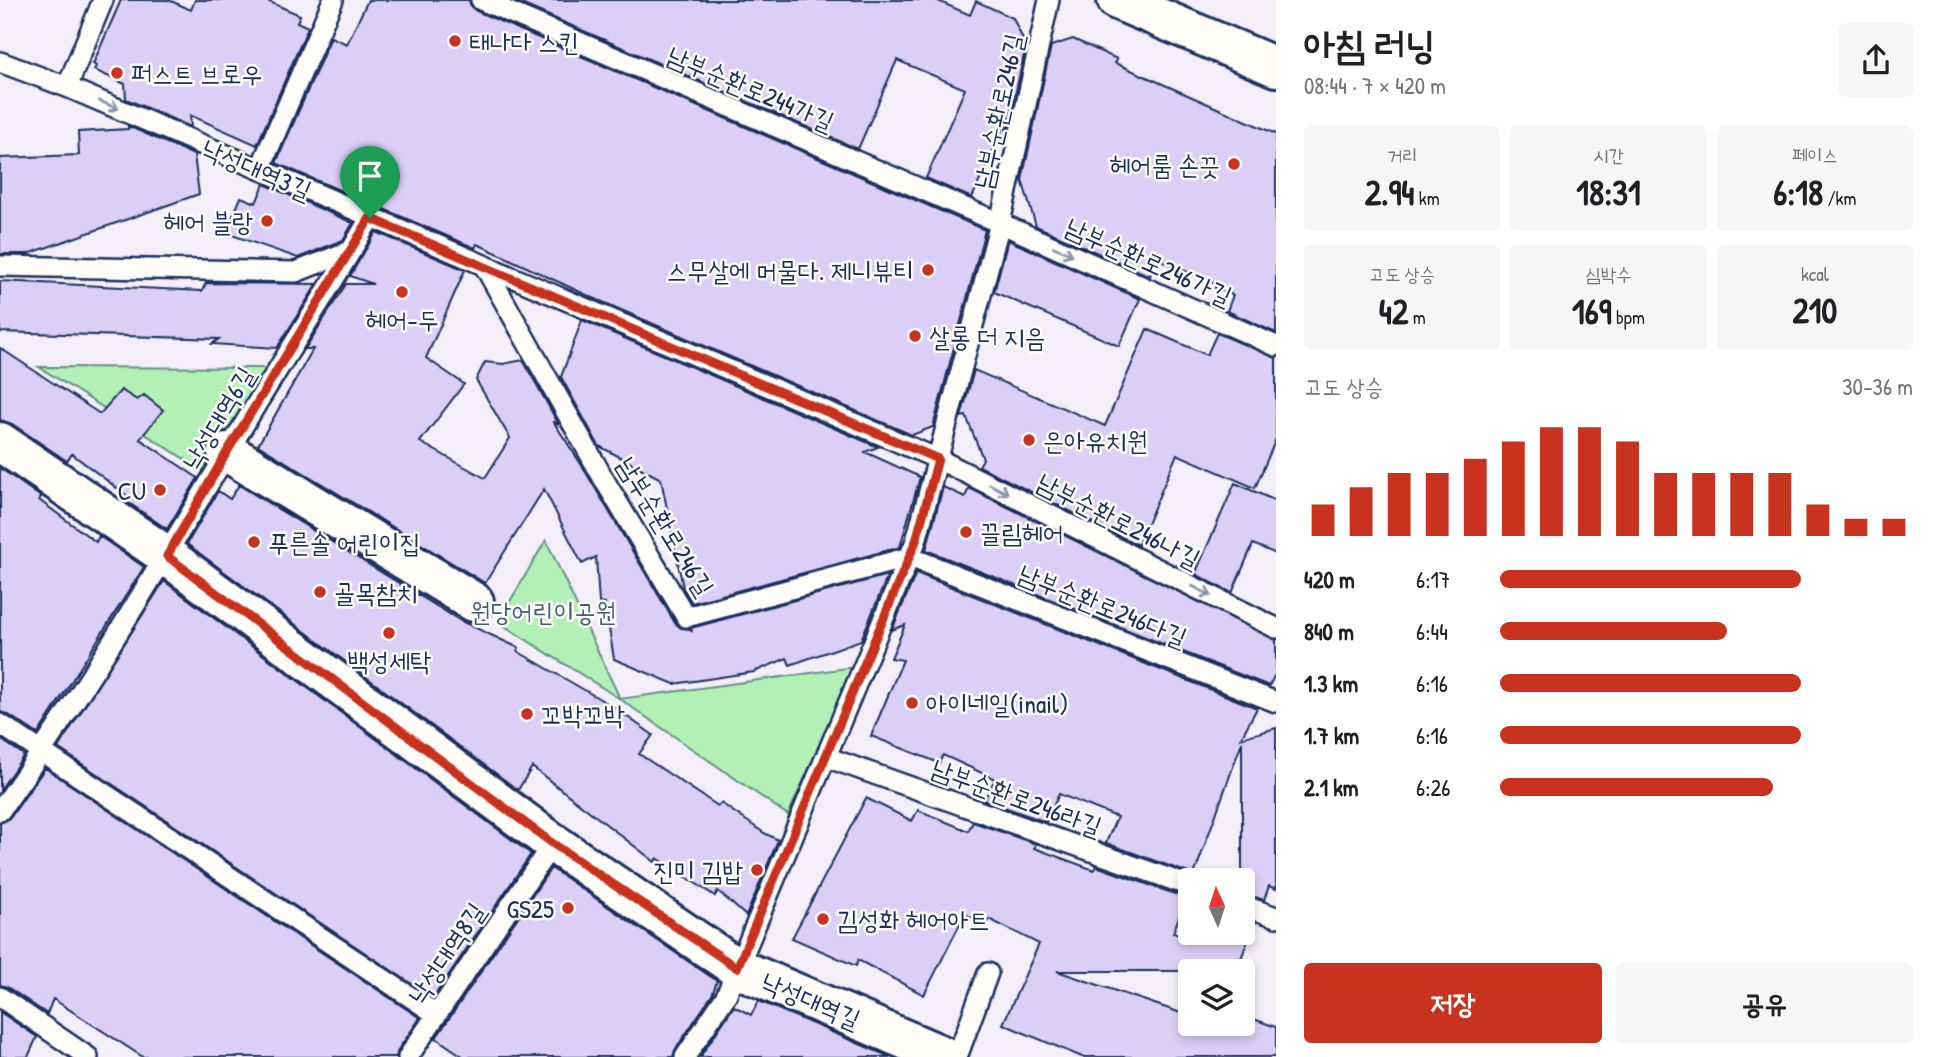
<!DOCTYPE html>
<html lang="ko">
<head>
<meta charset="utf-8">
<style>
	:root { --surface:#fff; --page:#f6f6f6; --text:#202124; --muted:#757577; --accent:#c8321e }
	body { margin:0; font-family:"Patrick Hand","Poor Story",sans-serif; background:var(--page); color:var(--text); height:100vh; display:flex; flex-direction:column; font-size:26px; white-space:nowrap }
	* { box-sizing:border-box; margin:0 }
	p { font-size:23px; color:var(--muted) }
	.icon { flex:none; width:38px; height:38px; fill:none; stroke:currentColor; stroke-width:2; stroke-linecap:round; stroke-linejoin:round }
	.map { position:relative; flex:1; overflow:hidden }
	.drawer { display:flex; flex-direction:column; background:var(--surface); width:665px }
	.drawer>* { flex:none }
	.needle { width:46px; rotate:357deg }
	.fabs { position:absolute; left:1178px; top:868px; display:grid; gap:14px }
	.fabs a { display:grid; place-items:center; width:77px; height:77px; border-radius:7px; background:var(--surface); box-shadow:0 4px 10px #0003; font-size:35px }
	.pin { position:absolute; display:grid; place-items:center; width:60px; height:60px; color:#fff; margin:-72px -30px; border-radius:50% 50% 50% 0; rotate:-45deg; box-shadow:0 0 7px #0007 }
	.pin .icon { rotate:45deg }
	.round { display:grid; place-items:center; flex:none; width:74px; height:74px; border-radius:7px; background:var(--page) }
	.headline { display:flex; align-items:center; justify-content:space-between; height:119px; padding:0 28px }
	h1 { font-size:38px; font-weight:700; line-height:52px }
	.figures { display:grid; grid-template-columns:repeat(3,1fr); gap:10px; height:119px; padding:7px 28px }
	.figures div { display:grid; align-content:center; border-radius:7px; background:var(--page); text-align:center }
	.figures b { font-size:35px; font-weight:700 }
	.figures small { font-size:19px; font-weight:400 }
	.figures p { font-size:19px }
	.chart { height:196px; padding:14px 28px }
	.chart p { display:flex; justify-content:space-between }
	.chart svg { width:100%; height:126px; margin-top:7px; stroke:var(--accent); stroke-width:6 }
	.primary-button { display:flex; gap:14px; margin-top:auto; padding:14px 28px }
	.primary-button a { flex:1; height:80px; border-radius:7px; background:var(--accent); color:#fff; font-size:28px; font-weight:700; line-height:80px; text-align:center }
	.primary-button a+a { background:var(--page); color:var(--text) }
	ul { padding:0 28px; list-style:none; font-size:23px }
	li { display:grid; grid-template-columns:112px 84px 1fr; align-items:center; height:52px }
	li i { height:18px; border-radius:9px; background:var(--accent) }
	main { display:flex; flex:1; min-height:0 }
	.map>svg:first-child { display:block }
	.green { fill:#b2f0b6; stroke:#66908a; stroke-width:2 }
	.building { fill:#dccff7; stroke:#1b2f5e; stroke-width:2 }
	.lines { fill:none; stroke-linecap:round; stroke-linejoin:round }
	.lane-casing { stroke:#1b2f5e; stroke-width:24 }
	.street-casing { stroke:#1b2f5e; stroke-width:44 }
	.secondary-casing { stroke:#1b2f5e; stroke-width:44 }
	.lane { stroke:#fdfcf7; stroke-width:19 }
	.street { stroke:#fdfcf7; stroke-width:38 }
	.secondary { stroke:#fdfcf7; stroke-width:38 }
	.oneway { stroke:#8c96aa }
	.route-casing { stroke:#fff; stroke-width:14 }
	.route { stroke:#c8321e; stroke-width:9 }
	.poi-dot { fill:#c8321e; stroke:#fdfcf7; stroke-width:2.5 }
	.labels { text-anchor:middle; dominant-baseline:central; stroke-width:5; stroke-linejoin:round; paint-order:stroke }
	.poi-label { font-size:26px; fill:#1b2f5e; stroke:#fdfcf7; text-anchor:start }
	.street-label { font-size:26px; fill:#1b2f5e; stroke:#fdfcf7 }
	.park-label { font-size:26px; fill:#415f74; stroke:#fdfcf7 }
</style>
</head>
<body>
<main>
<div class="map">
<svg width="1276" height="1057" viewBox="0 0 1276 1057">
	<rect width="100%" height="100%" fill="#f3eef7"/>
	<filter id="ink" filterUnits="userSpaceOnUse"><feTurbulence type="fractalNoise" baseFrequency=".0143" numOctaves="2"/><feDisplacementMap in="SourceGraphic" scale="14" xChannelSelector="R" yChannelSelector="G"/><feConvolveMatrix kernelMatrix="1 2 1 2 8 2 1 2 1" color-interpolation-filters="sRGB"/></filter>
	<g filter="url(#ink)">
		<path class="green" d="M39 367 271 368 207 473Z
			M546 540 620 699 855 667 788 815 620 699 498 622Z"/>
		<path class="building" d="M121 0H169L191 10 195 0H265L300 15 297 22 308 27 257 145 190 115 191 127 126 99 125 84 94 70 96 66 93 64Z
			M368 0H469L471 7 476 11 985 230 933 427 912 435 591 297 486 248 477 244 475 248 276 163 331 37 347 44Z
			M512 0H936L970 15 976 1 1013 18 1026 46 1007 132 1005 124 972 198 926 178 965 89 897 60 858 149Z
			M1073 39 1117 59 1115 63 1276 134V333L1227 311 1233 295 1215 288 1216 284 1157 259 1150 276 1036 226 1022 180 1051 46Z
			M128 126 194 155 199 194 28 254H0V158L79 155 78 132 128 129Z
			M264 184 353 223 343 240 298 258 226 233 241 197 256 203Z
			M376 232 465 270 426 358 464 384 420 442 485 478 510 438 476 380 485 362 503 364 523 360 559 425 553 421 581 464 675 623 681 628 690 629 692 632 691 628 888 575 861 640 790 665 787 658 754 672 674 684 614 659 605 604 599 603 596 557 582 564 544 489 485 583 258 445 313 349H305L346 284H373L350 276Z
			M1008 240 1140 299 1119 346 994 292Z
			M0 281 202 291 206 283 317 284 277 348 212 344 219 339 0 332Z
			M582 320 878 447 865 452 920 477 900 547 692 603 683 588 661 479 599 446 561 377Z
			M1147 329 1207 355 1217 333 1276 358V439L1255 488 1177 454 1138 545 979 466 983 459 966 416 961 417 974 370 1105 426Z
			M0 348 100 414 121 390 137 400 144 395 163 410 140 439 198 478 167 529 123 499 126 495 72 454 67 461 12 424 0 420Z
			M0 468 41 497 39 500 96 542 99 536 144 567 38 734 7 714 0 712Z
			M1235 483 1276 501V554L1253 544 1232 593 1195 574Z
			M239 485 461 621 519 648 517 651 612 706 653 735 639 754 718 806 721 803 764 833 778 840 746 916 718 891 715 896 657 858 655 862 532 767 518 790 187 544 218 491 230 499Z
			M943 487 965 497 969 488 1276 640V673L1269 686 926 550Z
			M916 573 1257 708 1241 738 1276 728V889L1269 886 1264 900 1242 893V742L1194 875 1106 843 1117 817 1059 794 1046 822 984 800 995 779 943 755 939 763 871 736 903 660 891 658 905 625 892 630Z
			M164 581 531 854 433 998 58 748Z
			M0 739 24 755 0 790Z
			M45 768 420 1018 398 1050 396 1057H143L53 999 47 1014 7 987 0 985V823L10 818Z
			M866 798 912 821 918 810 968 831 973 822 1036 844 1034 848 1094 870 1096 866 1186 898 1173 933H1242V918L1255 923 1236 971H1057L1190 1016V1024H1214L1243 1033 1248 1017 1276 1027V1057H1082L1003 1024 1039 944 989 919 986 924 965 914 924 995 858 960 856 966 792 938Z
			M551 868 717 981 712 995 675 1050 673 1057H464L436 1038Z
			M759 1001 890 1057H700L734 1006 751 1015Z
			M0 1012 37 1037 28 1057H0Z"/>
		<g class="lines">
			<defs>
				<path id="lane" d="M481 0 1000 223 1276 346
					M0 62 67 87 938 459 1276 628
					M67 87 103 0
					M260 169 333 0
					M0 266 296 272 352 250
					M485 267 606 483 686 617 910 557 1276 702
					M0 724 436 1014
					M826 757 1190 886
					M0 811C82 696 154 575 227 453 273 374 325 298 370 218
					M1242 905 1276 917
					M0 997 88 1057
					M408 1057 553 843
					M685 1057 726 996 916 541 1000 223 1049 0
					M957 1057 988 973"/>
				<path id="street" d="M0 442 167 556 553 843 737 968 946 1057
					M227 452 474 602"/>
				<path id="secondary" d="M1117 0 1276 67"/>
			</defs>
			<use href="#lane" class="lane-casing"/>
			<use href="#street" class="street-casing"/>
			<use href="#secondary" class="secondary-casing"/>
			<use href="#lane" class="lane"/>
			<use href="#street" class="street"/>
			<use href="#secondary" class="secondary"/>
		</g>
		<defs><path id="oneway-shaft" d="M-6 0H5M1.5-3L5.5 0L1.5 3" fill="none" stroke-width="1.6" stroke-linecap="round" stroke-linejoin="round" transform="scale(1.75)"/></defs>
		<g class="oneway">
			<use href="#oneway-shaft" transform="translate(109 105) rotate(23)"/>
			<use href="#oneway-shaft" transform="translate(1063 251) rotate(24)"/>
			<use href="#oneway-shaft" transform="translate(999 489) rotate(27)"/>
			<use href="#oneway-shaft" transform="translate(1202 591) rotate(27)"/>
		</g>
	</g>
	<g class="lines" filter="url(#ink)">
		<defs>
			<path id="route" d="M370 218 938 459 916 541 737 968 552 843 167 556 227 452Z"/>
		</defs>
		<use href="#route" class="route-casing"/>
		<use href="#route" class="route"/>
	</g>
	<g class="poi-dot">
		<circle cx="455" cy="41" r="7"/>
		<circle cx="117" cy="73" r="7"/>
		<circle cx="1234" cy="164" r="7"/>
		<circle cx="267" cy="221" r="7"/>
		<circle cx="928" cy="270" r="7"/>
		<circle cx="402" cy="292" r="7"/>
		<circle cx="915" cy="336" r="7"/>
		<circle cx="1029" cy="440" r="7"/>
		<circle cx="160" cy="490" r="7"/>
		<circle cx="966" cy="532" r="7"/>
		<circle cx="254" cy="542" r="7"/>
		<circle cx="320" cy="592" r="7"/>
		<circle cx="389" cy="633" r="7"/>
		<circle cx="912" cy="703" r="7"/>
		<circle cx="527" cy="714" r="7"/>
		<circle cx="757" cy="870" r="7"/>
		<circle cx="568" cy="908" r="7"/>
		<circle cx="823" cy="919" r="7"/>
	</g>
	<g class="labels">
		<g class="poi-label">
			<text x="469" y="41">태나다 스킨</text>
			<text x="131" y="73">퍼스트 브로우</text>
			<text x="1220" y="164" text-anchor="end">헤어룸 손끗</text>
			<text x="253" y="221" text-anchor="end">헤어 블랑</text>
			<text x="914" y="270" text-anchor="end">스무살에 머물다. 제니뷰티</text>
			<text x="402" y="319" text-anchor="middle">헤어-두</text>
			<text x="929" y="336">살롱 더 지음</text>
			<text x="1043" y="440">은아유치원</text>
			<text x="146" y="490" text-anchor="end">CU</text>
			<text x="980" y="532">끌림헤어</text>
			<text x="268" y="542">푸른솔 어린이집</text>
			<text x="334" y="592">골목참치</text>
			<text x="389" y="660" text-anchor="middle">백성세탁</text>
			<text x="926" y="703">아이네일(inail)</text>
			<text x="541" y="714">꼬박꼬박</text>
			<text x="743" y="870" text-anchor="end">진미 김밥</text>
			<text x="554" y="908" text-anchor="end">GS25</text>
			<text x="837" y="919">김성화 헤어아트</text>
		</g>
		<g class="street-label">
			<text transform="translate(751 88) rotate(23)">남부순환로244가길</text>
			<text transform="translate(998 111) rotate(-78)">남부순환로246길</text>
			<text transform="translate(257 169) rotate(23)">낙성대역3길</text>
			<text transform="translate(1149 261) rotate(24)">남부순환로246가길</text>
			<text transform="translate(218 418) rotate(-59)">낙성대역6길</text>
			<text transform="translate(1119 520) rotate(27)">남부순환로246나길</text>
			<text transform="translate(666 526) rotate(58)">남부순환로246길</text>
			<text transform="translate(1103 605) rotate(22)">남부순환로246다길</text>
			<text transform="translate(1017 797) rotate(20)">남부순환로246라길</text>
			<text transform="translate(446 953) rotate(-56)">낙성대역8길</text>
			<text transform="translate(811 1000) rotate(23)">낙성대역길</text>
		</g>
		<g class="park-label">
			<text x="543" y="611">원당어린이공원</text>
		</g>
	</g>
</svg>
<div class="fabs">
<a><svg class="needle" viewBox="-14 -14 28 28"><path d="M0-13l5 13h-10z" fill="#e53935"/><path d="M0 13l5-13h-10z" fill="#757577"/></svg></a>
<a><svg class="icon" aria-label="layers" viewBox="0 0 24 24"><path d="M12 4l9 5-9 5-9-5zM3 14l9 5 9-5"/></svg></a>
</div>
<div class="pin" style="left:370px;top:218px;background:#1e9e55"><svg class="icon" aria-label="arrive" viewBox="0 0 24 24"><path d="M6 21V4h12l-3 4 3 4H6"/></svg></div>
</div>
<section class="drawer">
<div class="headline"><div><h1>아침 러닝</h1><p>08:44 · 7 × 420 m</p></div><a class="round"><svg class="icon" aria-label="share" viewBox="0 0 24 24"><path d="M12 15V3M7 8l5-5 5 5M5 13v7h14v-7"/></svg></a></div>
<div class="figures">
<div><p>거리</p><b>2.94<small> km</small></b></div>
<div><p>시간</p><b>18:31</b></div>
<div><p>페이스</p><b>6:18<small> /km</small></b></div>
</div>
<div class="figures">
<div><p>고도 상승</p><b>42<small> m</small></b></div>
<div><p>심박수</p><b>169<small> bpm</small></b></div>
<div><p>kcal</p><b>210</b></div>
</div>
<div class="chart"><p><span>고도 상승</span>30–36 m</p>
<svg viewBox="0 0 160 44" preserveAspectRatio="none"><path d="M5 44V33M15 44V27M25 44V22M35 44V22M45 44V17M55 44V11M65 44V6M75 44V6M85 44V11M95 44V22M105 44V22M115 44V22M125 44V22M135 44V33M145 44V38M155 44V38"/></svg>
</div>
<ul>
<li><b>420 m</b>6:17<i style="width:73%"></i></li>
<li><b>840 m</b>6:44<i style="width:55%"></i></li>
<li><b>1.3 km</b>6:16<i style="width:73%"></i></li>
<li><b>1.7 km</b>6:16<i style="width:73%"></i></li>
<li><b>2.1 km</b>6:26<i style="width:66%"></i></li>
</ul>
<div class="primary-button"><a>저장</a><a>공유</a></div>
</section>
</main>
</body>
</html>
